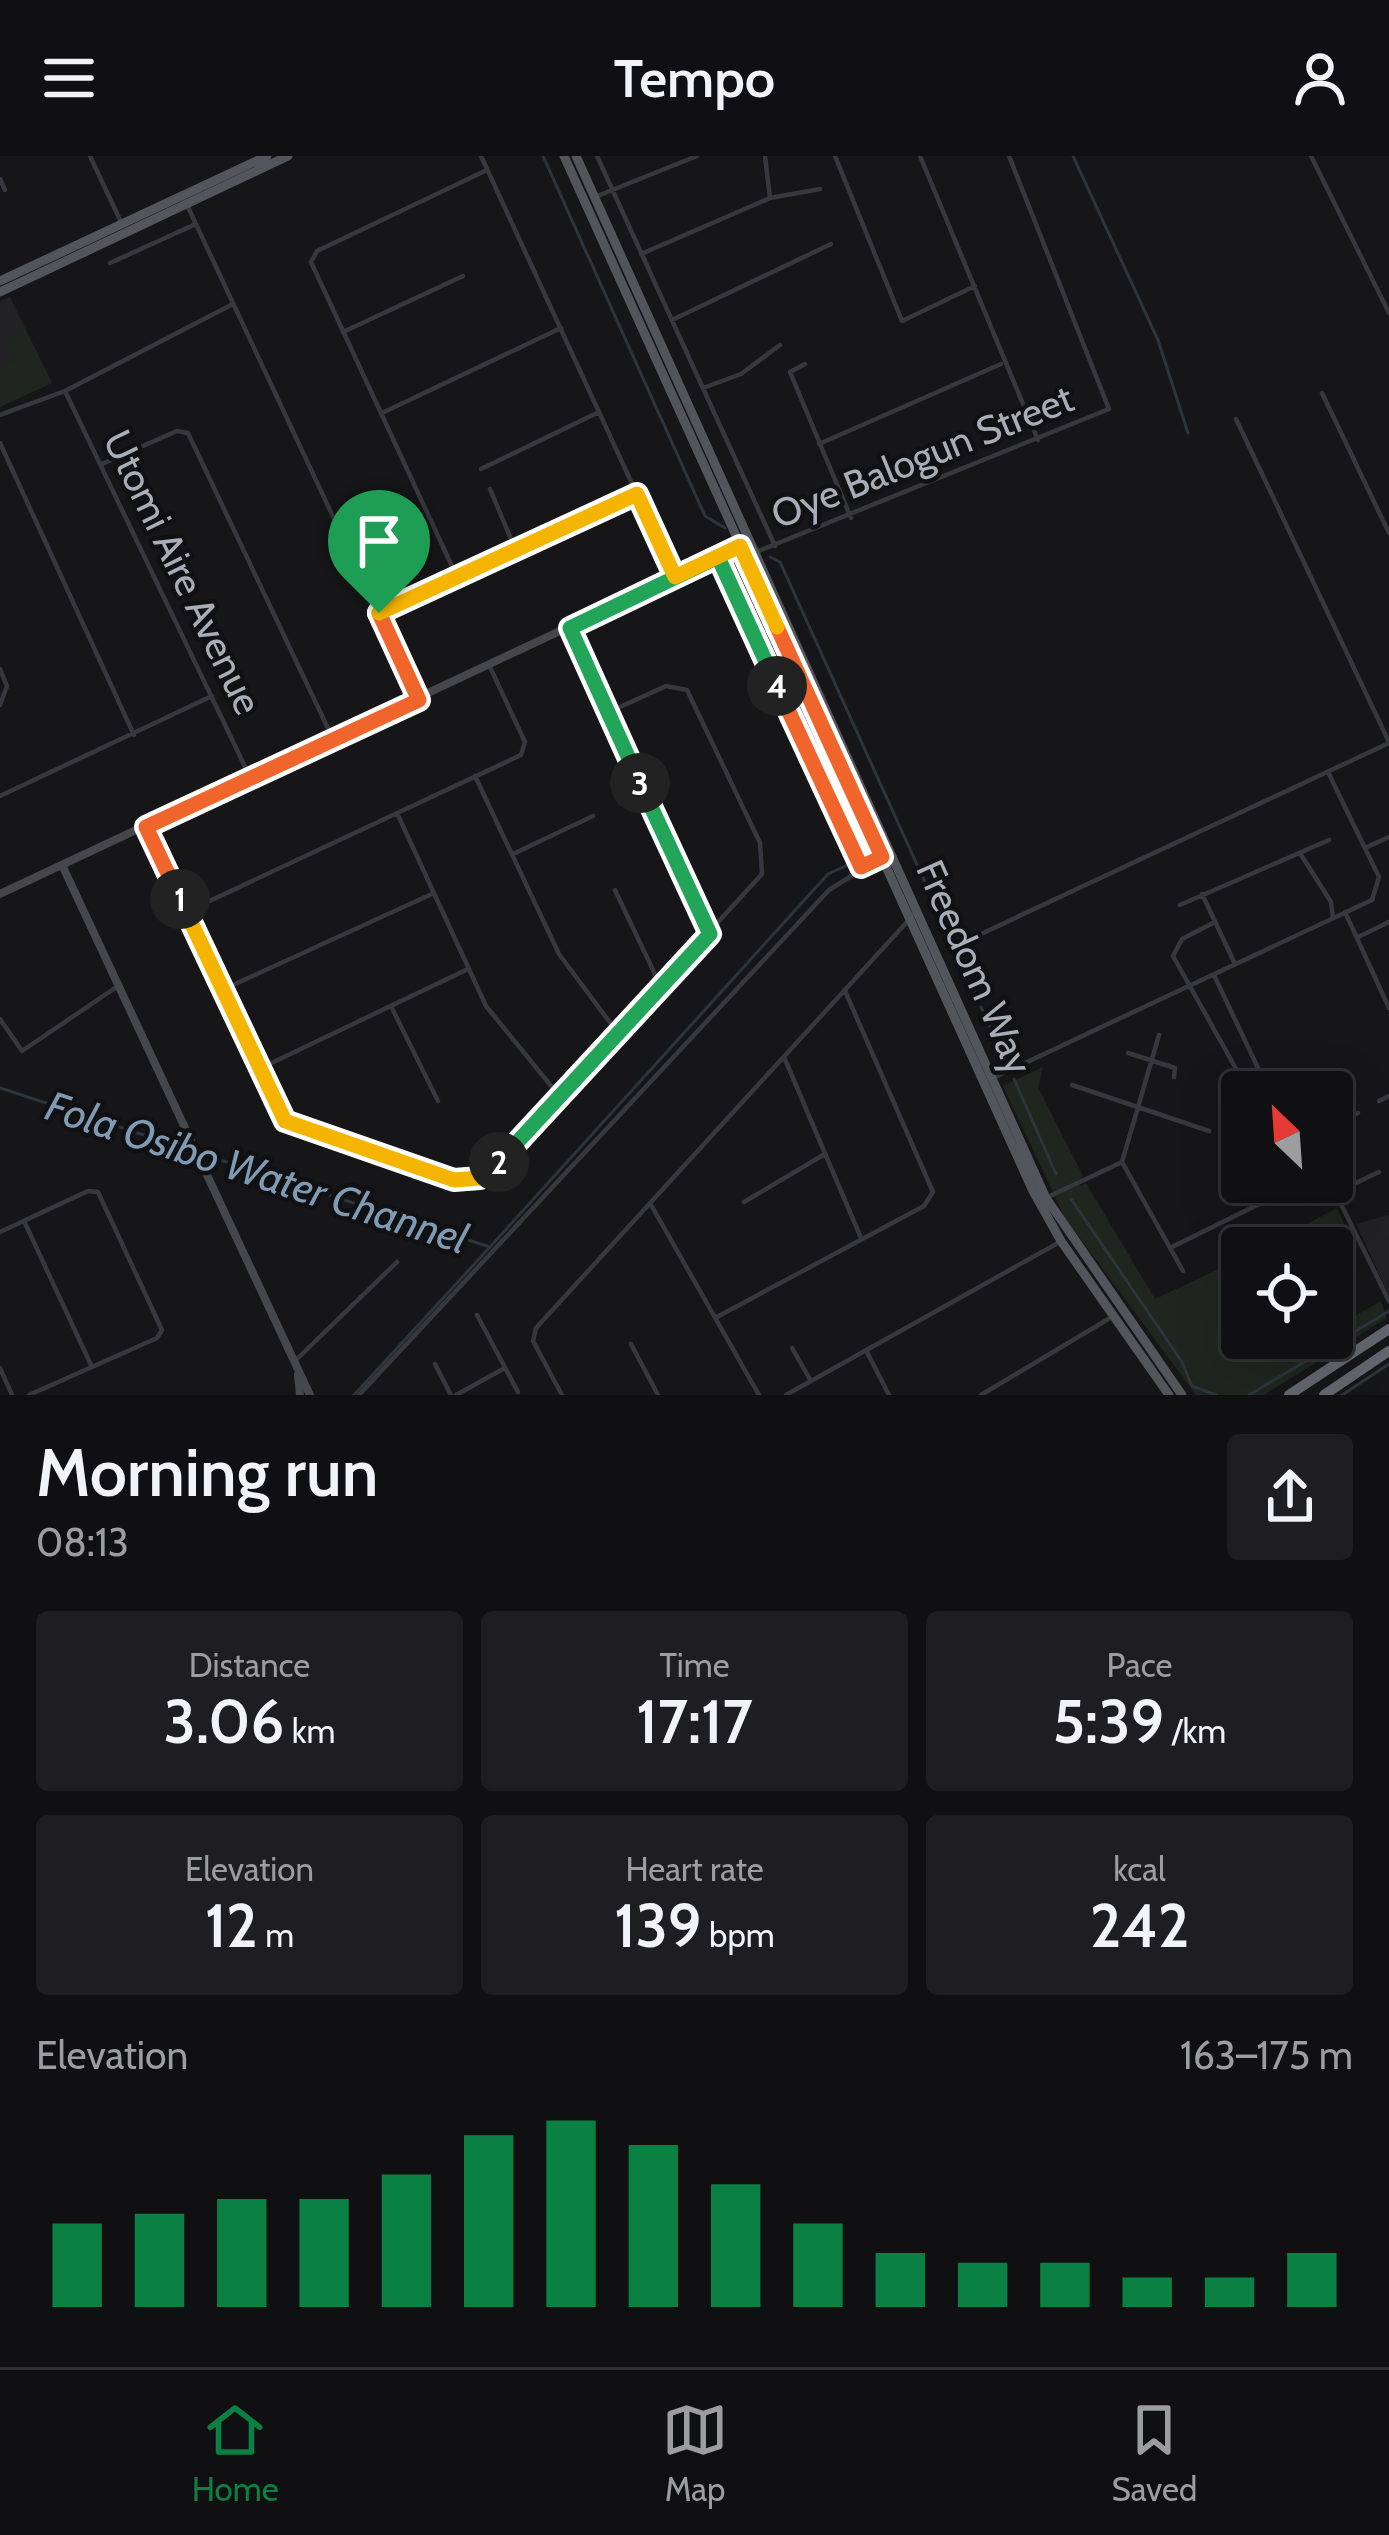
<!DOCTYPE html>
<html lang="en">
<head>
<meta charset="utf-8">
<style>
	:root { --surface:#101012; --page:#1e1e20; --text:#f1f3f6; --muted:#9c9d9f; --line:#303032; --accent:#0b8043 }
	body { margin:0; font-family:Cabin,sans-serif; background:var(--page); color:var(--text); height:100vh; display:flex; flex-direction:column; font-size:45px; white-space:nowrap }
	* { box-sizing:border-box; margin:0 }
	p { font-size:39px; color:var(--muted) }
	.icon { flex:none; width:66px; height:66px; fill:none; stroke:currentColor; stroke-width:2; stroke-linecap:round; stroke-linejoin:round }
	.map { position:relative; height:1239px; overflow:hidden }
	.side { display:flex; flex-direction:column; background:var(--surface); flex:1 }
	.side>* { flex:none }
	.needle { width:78px; rotate:335deg }
	.controls { position:absolute; left:1221px; top:915px; display:grid; gap:24px }
	.controls a { display:grid; place-items:center; width:132px; height:132px; border-radius:12px; background:var(--surface); box-shadow:0 12px 48px #0002,0 0 0 3px var(--line); font-size:60px }
	.pin { position:absolute; display:grid; place-items:center; width:102px; height:102px; color:#fff; margin:-123px -51px; border-radius:50% 50% 50% 0; rotate:-45deg; box-shadow:0 0 12px #0007 }
	.pin .icon { rotate:45deg }
	.km { position:absolute; width:60px; height:60px; margin:-30px; border-radius:50%; background:#222; color:#fff; font-size:33px; line-height:60px; text-align:center }
	.round { display:grid; place-items:center; flex:none; width:126px; height:126px; border-radius:12px; background:var(--page) }
	.summary { display:flex; align-items:center; justify-content:space-between; height:204px; padding:0 36px }
	h1 { font-size:66px; font-weight:600; line-height:90px }
	.metrics { display:grid; grid-template-columns:repeat(3,1fr); gap:18px; height:204px; padding:12px 36px }
	.metrics div { display:grid; align-content:center; border-radius:12px; background:var(--page); text-align:center }
	.metrics b { font-size:60px; font-weight:600 }
	.metrics small { font-size:33px; font-weight:400 }
	.metrics p { font-size:33px }
	.chart { height:336px; padding:24px 36px }
	.chart p { display:flex; justify-content:space-between }
	.chart svg { width:100%; height:216px; margin-top:12px; stroke:var(--accent); stroke-width:6 }
	header { display:flex; justify-content:space-between; align-items:center; height:156px; padding:0 36px; background:var(--surface); font-size:54px; font-weight:600 }
	.menu { display:flex; justify-content:space-around; align-items:center; height:168px; border-top:3px solid var(--line); background:var(--surface); font-size:33px; color:var(--muted) }
	.menu a { display:grid; justify-items:center; gap:6px }
	.menu .on { color:var(--accent) }
	.map>svg:first-child { display:block }
	.built { fill:#222225 }
	.green { fill:#1e261f }
	.lines { fill:none; stroke-linecap:round; stroke-linejoin:round }
	.stream { stroke:#2c353c; stroke-width:3 }
	.street { stroke:#37383d; stroke-width:4.5 }
	.secondary { stroke:#45474d; stroke-width:8 }
	.primary { stroke:#53555c; stroke-width:9 }
	.highway { stroke:#63666e; stroke-width:10 }
	.split-1-casing { stroke:#fff; stroke-width:24 }
	.split-2-casing { stroke:#fff; stroke-width:24 }
	.split-3-casing { stroke:#fff; stroke-width:24 }
	.split-4-casing { stroke:#fff; stroke-width:24 }
	.split-5-casing { stroke:#fff; stroke-width:24 }
	.split-6-casing { stroke:#fff; stroke-width:24 }
	.split-1 { stroke:#f0652b; stroke-width:15 }
	.split-2 { stroke:#f5b400; stroke-width:15 }
	.split-3 { stroke:#22a559; stroke-width:15 }
	.split-4 { stroke:#22a559; stroke-width:15 }
	.split-5 { stroke:#f0652b; stroke-width:15 }
	.split-6 { stroke:#f5b400; stroke-width:15 }
	.labels { text-anchor:middle; dominant-baseline:central; stroke-width:9; stroke-linejoin:round; paint-order:stroke }
	.street-label { font-size:39px; fill:#a8adb8; stroke:#111113 }
	.water-label { font-size:42px; font-style:italic; fill:#7f9bb3; stroke:#111113 }
</style>
</head>
<body>
<header><svg class="icon" aria-label="menu" viewBox="0 0 24 24"><path d="M4 6h16M4 12h16M4 18h16"/></svg>Tempo<svg class="icon" aria-label="person" viewBox="0 0 24 24"><circle cx="12" cy="8" r="4"/><path d="M4 21q1-7 8-7t8 7"/></svg></header>
<div class="map">
<svg width="1389" height="1239" viewBox="0 0 1389 1239">
	<rect width="100%" height="100%" fill="#161618"/>
	<path class="built" d="M10 141 52 227 0 251V145Z
		M1389 1059V1140L1356 1068Z"/>
	<path class="green" d="M25 173 52 227 0 251V211L15 203 5 187Z
		M1043 911 1038 931 1083 1020 1077 1025 1080 1030 1086 1027 1155 1143 1242 1102V1182H1332V1149L1341 1168 1381 1145 1387 1162 1264 1239H1196L1065 1062 1003 930Z
		M1337 1052 1356 1094 1332 1108V1092H1261Z"/>
	<g class="lines">
		<path class="stream" d="M543 0 705 360 725 372
			M1073 0 1158 184 1188 277
			M770 401 780 406 976 839
			M981 851 1006 906
			M1014 923 1056 1018
			M0 932 193 995
			M202 998 490 1091 828 718 852 707
			M1071 1043 1182 1206 1192 1230 1216 1239
			M354 1239 490 1091
			M1249 1239 1389 1155
			M1342 1239 1389 1208"/>
		<path class="street" d="M90 0 121 66
			M481 0 675 421
			M597 0 775 390
			M765 0 770 42
			M835 0 902 165 975 130
			M920 0 1038 284
			M1311 0 1389 157
			M0 23 5 34
			M595 41 697 0
			M187 49 419 544
			M641 98 770 42 820 33
			M110 107 196 68
			M672 164 831 88
			M343 176 463 120
			M805 208 790 216 851 362
			M703 232 741 218 780 189
			M65 235 249 619
			M1322 237 1389 377
			M382 257 561 172
			M0 259 65 235 233 148
			M1236 263 1389 586
			M0 287 134 579
			M819 288 1001 208
			M102 308 177 275 188 277 333 583
			M481 313 599 256
			M490 333 516 395
			M756 396 1109 253 1009 0
			M718 401 861 711
			M457 421 311 106 317 95 487 14
			M379 456 636 339
			M570 472 709 778
			M0 513 7 530 0 549
			M475 620 559 798 617 876
			M0 640 212 540
			M397 657 486 850 560 941
			M146 671 285 965 454 1024 480 1022 495 1010 762 718 760 687 687 534 666 530 607 557
			M1367 691 1389 681
			M1300 697 1331 746 1333 762
			M513 698 593 660
			M615 734 661 831
			M1202 738 1235 808
			M1180 749 1329 684
			M186 756 521 599 525 586 490 511
			M1345 756 1389 852
			M1215 766 1182 783 1173 800 1249 936
			M1358 781 1389 766
			M966 785 1389 587
			M1214 819 1266 929 1256 936
			M222 834 434 737
			M391 850 438 945
			M0 863 22 895 118 830
			M1159 879 1122 1006 1183 1115
			M1128 897 1175 912 1174 921
			M784 901 861 1082
			M259 913 468 813
			M995 921 1372 744 1379 721 1328 616
			M1072 929 1209 975
			M1379 945 1389 940
			M1332 970 1358 957
			M1230 1014 1242 1007
			M1330 1026 1389 1145
			M1335 1037 1379 1016
			M1046 1042 1122 1006
			M744 1046 825 998
			M650 1047 759 1239
			M24 1065 92 1211
			M0 1076 88 1035 98 1036 162 1174 157 1182 29 1239
			M1170 1092 1304 1026
			M477 1159 518 1236
			M715 1162 924 1050 933 1036 845 835
			M631 1188 658 1239
			M792 1192 811 1225
			M867 1196 889 1239
			M297 1203 397 1106
			M435 1208 451 1239
			M0 1212 12 1239
			M359 1239 829 734 880 702
			M456 1239 503 1213
			M562 1239 533 1185 536 1172 917 755
			M786 1239 1058 1087
			M981 1239 1110 1162"/>
		<path class="secondary" d="M63 711 310 1239
			M0 738 743 389
			M298 1219 300 1239"/>
		<path class="primary" d="M564 0 1033 1035 1061 1085 1169 1239
			M576 0 1046 1042 1182 1239
			M0 125 267 0
			M0 136 288 0"/>
		<path class="highway" d="M1289 1239 1389 1173
			M1324 1239 1389 1195"/>
	</g>
	<g class="lines">
		<defs>
			<path id="split-1" d="M180 743 146 671 419 544 379 457"/>
			<path id="split-2" d="M180 743 285 965 454 1024 480 1022 499 1006"/>
			<path id="split-3" d="M499 1006 710 778 640 627"/>
			<path id="split-4" d="M640 627 570 472 718 401 777 530"/>
			<path id="split-5" d="M777 471 882 701 861 711 777 530"/>
			<path id="split-6" d="M379 457 637 338 675 421 740 390 777 471"/>
		</defs>
		<use href="#split-1" class="split-1-casing"/>
		<use href="#split-2" class="split-2-casing"/>
		<use href="#split-3" class="split-3-casing"/>
		<use href="#split-4" class="split-4-casing"/>
		<use href="#split-5" class="split-5-casing"/>
		<use href="#split-6" class="split-6-casing"/>
		<use href="#split-1" class="split-1"/>
		<use href="#split-2" class="split-2"/>
		<use href="#split-3" class="split-3"/>
		<use href="#split-4" class="split-4"/>
		<use href="#split-5" class="split-5"/>
		<use href="#split-6" class="split-6"/>
	</g>
	<g class="labels">
		<g class="street-label">
			<text transform="translate(922 300) rotate(-22)">Oye Balogun Street</text>
			<text transform="translate(183 416) rotate(64)">Utomi Aire Avenue</text>
			<text transform="translate(975 811) rotate(66)">Freedom Way</text>
		</g>
		<g class="water-label">
			<text transform="translate(257 1016) rotate(18)">Fola Osibo Water Channel</text>
		</g>
	</g>
</svg>
<div class="controls">
<a><svg class="needle" viewBox="-14 -14 28 28"><path d="M0-13l5 13h-10z" fill="#e53935"/><path d="M0 13l5-13h-10z" fill="#9c9d9f"/></svg></a>
<a><svg class="icon" aria-label="locate" viewBox="0 0 24 24"><circle cx="12" cy="12" r="6"/><path d="M12 2v4M12 18v4M2 12h4M18 12h4"/></svg></a>
</div>
<div class="pin" style="left:379px;top:457px;background:#1e9e55"><svg class="icon" aria-label="arrive" viewBox="0 0 24 24"><path d="M6 21V4h12l-3 4 3 4H6"/></svg></div>
<b class="km" style="left:180px;top:743px">1</b>
<b class="km" style="left:499px;top:1006px">2</b>
<b class="km" style="left:640px;top:627px">3</b>
<b class="km" style="left:777px;top:530px">4</b>
</div>
<section class="side">
<div class="summary"><div><h1>Morning run</h1><p>08:13</p></div><a class="round"><svg class="icon" aria-label="share" viewBox="0 0 24 24"><path d="M12 15V3M7 8l5-5 5 5M5 13v7h14v-7"/></svg></a></div>
<div class="metrics">
<div><p>Distance</p><b>3.06<small> km</small></b></div>
<div><p>Time</p><b>17:17</b></div>
<div><p>Pace</p><b>5:39<small> /km</small></b></div>
</div>
<div class="metrics">
<div><p>Elevation</p><b>12<small> m</small></b></div>
<div><p>Heart rate</p><b>139<small> bpm</small></b></div>
<div><p>kcal</p><b>242</b></div>
</div>
<div class="chart"><p><span>Elevation</span>163–175 m</p>
<svg viewBox="0 0 160 44" preserveAspectRatio="none"><path d="M5 44V27M15 44V25M25 44V22M35 44V22M45 44V17M55 44V9M65 44V6M75 44V11M85 44V19M95 44V27M105 44V33M115 44V35M125 44V35M135 44V38M145 44V38M155 44V33"/></svg>
</div>
</section>
<nav class="menu">
<a class="on"><svg class="icon" aria-label="home" viewBox="0 0 24 24"><path d="M3 11l9-7 9 7M6 9v11h12V9"/></svg>Home</a>
<a><svg class="icon" aria-label="map" viewBox="0 0 24 24"><path d="M3 6l6-2 6 2 6-2v14l-6 2-6-2-6 2zM9 4v14M15 6v14"/></svg>Map</a>
<a><svg class="icon" aria-label="saved" viewBox="0 0 24 24"><path d="M7 4h10v16l-5-4-5 4z"/></svg>Saved</a>
</nav>
</body>
</html>
